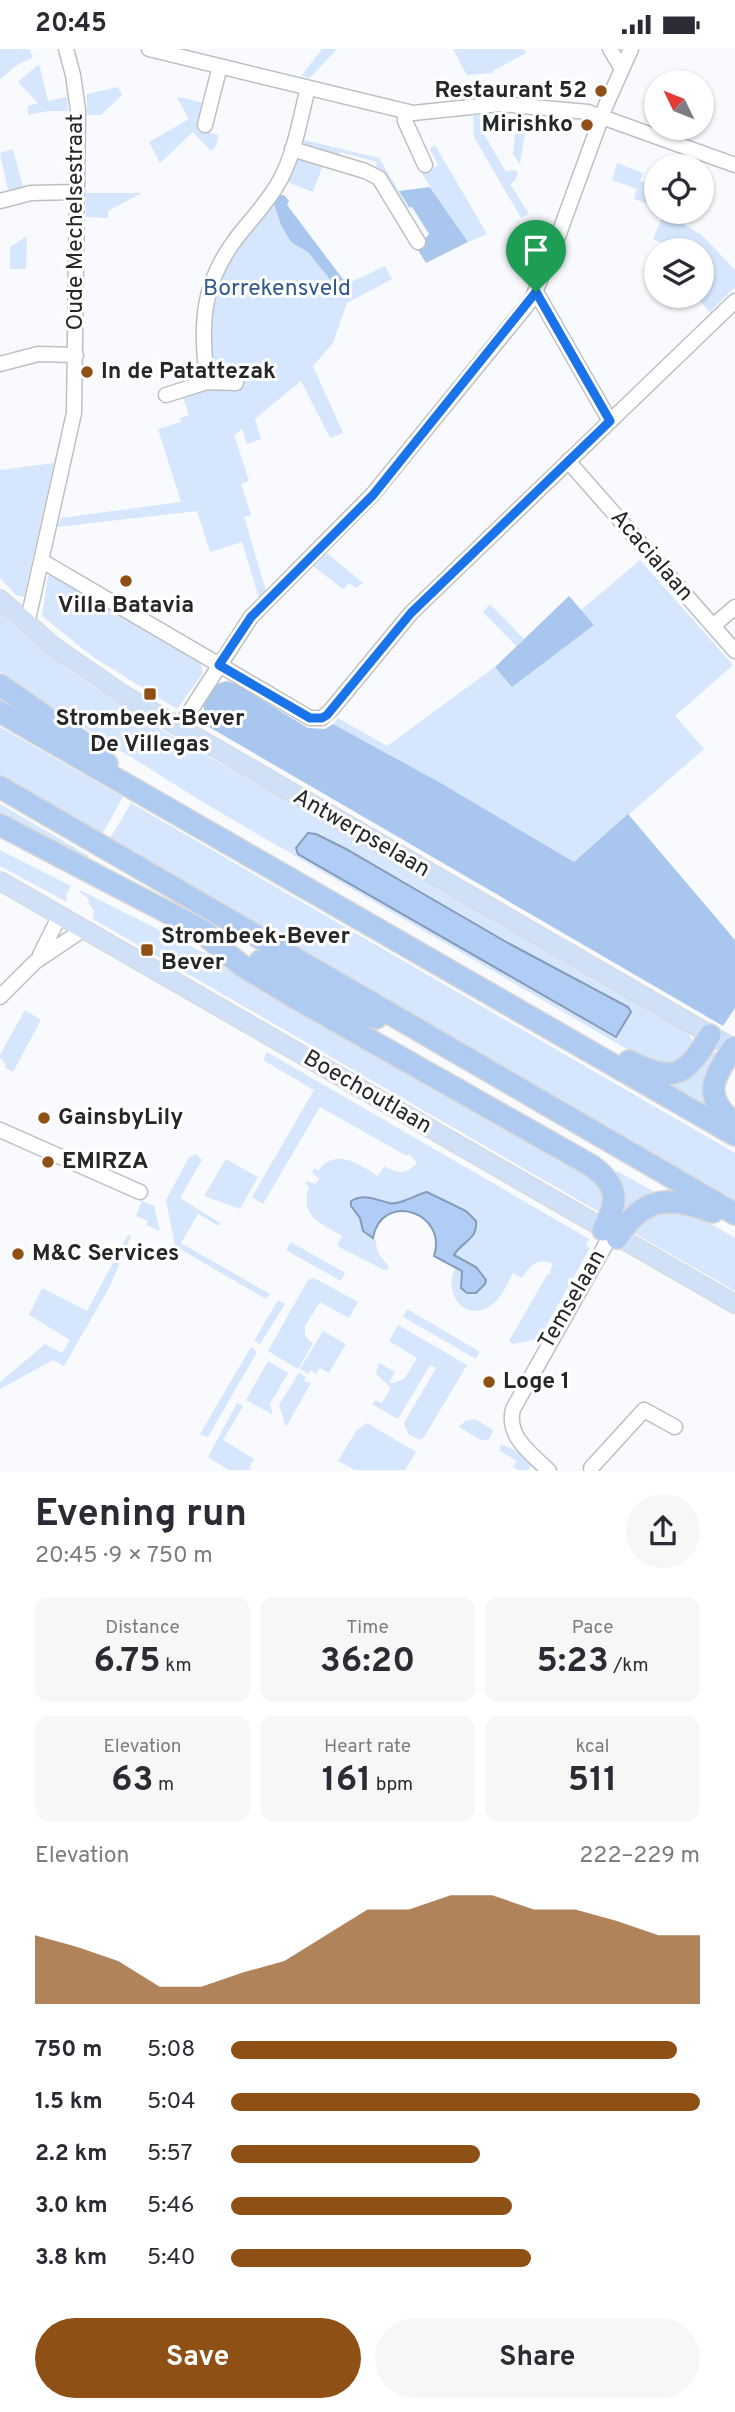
<!DOCTYPE html>
<html lang="en">
<head>
<meta charset="utf-8">
<style>
	:root { --surface:#fff; --page:#f7f7f7; --text:#2b2b33; --muted:#7c7c81; --accent:#8f5016 }
	body { margin:0; font-family:Overpass,sans-serif; background:var(--page); color:var(--text); height:100vh; display:flex; flex-direction:column; font-size:26px; white-space:nowrap }
	* { box-sizing:border-box; margin:0 }
	p { font-size:23px; color:var(--muted) }
	.icon { flex:none; width:38px; height:38px; fill:none; stroke:currentColor; stroke-width:2; stroke-linecap:round; stroke-linejoin:round }
	.map { position:relative; height:1422px; overflow:hidden }
	.panel { display:flex; flex-direction:column; background:var(--surface); flex:1 }
	.panel>* { flex:none }
	.needle { width:46px; rotate:313deg }
	.buttons { position:absolute; left:644px; top:21px; display:grid; gap:14px }
	.buttons a { display:grid; place-items:center; width:70px; height:70px; border-radius:50%; background:var(--surface); box-shadow:0 2px 5px #0004; font-size:35px }
	.pin { position:absolute; display:grid; place-items:center; width:60px; height:60px; color:#fff; margin:-72px -30px; border-radius:50% 50% 50% 0; rotate:-45deg; box-shadow:0 0 7px #0007 }
	.pin .icon { rotate:45deg }
	.round { display:grid; place-items:center; flex:none; width:74px; height:74px; border-radius:37px; background:var(--page) }
	.head { display:flex; align-items:center; justify-content:space-between; height:119px; padding:0 35px }
	h1 { font-size:38px; font-weight:700; line-height:52px }
	.metrics { display:grid; grid-template-columns:repeat(3,1fr); gap:10px; height:119px; padding:7px 35px }
	.metrics div { display:grid; align-content:center; border-radius:14px; background:var(--page); text-align:center }
	.metrics b { font-size:35px; font-weight:700 }
	.metrics small { font-size:19px; font-weight:400 }
	.metrics p { font-size:19px }
	.chart { height:196px; padding:14px 35px }
	.chart p { display:flex; justify-content:space-between }
	.chart svg { width:100%; height:126px; margin-top:7px; fill:var(--accent); opacity:.7 }
	.primary-button { display:flex; gap:14px; margin-top:auto; padding:14px 35px }
	.primary-button a { flex:1; height:80px; border-radius:42px; background:var(--accent); color:#fff; font-size:28px; font-weight:700; line-height:80px; text-align:center }
	.primary-button a+a { background:var(--page); color:var(--text) }
	ul { padding:0 35px; list-style:none; font-size:23px }
	li { display:grid; grid-template-columns:112px 84px 1fr; align-items:center; height:52px }
	li i { height:18px; border-radius:9px; background:var(--accent) }
	.status { display:flex; justify-content:space-between; align-items:center; height:49px; padding:0 35px; background:var(--surface); direction:ltr }
	.status svg { height:19px; fill:currentColor }
	.map>svg:first-child { display:block }
	.green { fill:#d5e6fd; fill-rule:evenodd }
	.forest { fill:#a9c7ee }
	.water { fill:#afcdf5; stroke:#869bb8; stroke-width:2 }
	.lines { fill:none; stroke-linecap:round; stroke-linejoin:round }
	.minor-casing { stroke:#bdc0c3; stroke-width:17 }
	.major-casing { stroke:#d8d8d8; stroke-width:20 }
	.highway-casing { stroke:#d8d8d8; stroke-width:24 }
	.minor { stroke:#fff; stroke-width:14 }
	.major { stroke:#cfe0f7; stroke-width:18 }
	.highway { stroke:#afcbf1; stroke-width:21 }
	.route-casing { stroke:#fff; stroke-width:14 }
	.route { stroke:#1a73e8; stroke-width:9 }
	.poi-dot { fill:#8f5016; stroke:#fff; stroke-width:2.5 }
	.labels { text-anchor:middle; dominant-baseline:central; stroke-width:6; stroke-linejoin:round; paint-order:stroke }
	.poi-label { font-size:23px; font-weight:bold; fill:#262729; stroke:#fff; text-anchor:start }
	.street-label { font-size:23px; fill:#262729; stroke:#fff }
	.park-label { font-size:23px; fill:#31598c; stroke:#fff }
</style>
</head>
<body>
<div class="status"><b>20:45</b><svg viewBox="0 0 49 12"><path d="M0 12V9h3v3zM5 12V6h3v6zM10 12V3h3v9zM15 12V0h3v12zM26 1h20v11H26zM47 4h2v5h-2z"/></svg></div>
<div class="map">
<svg width="735" height="1422" viewBox="0 0 735 1422">
	<rect width="100%" height="100%" fill="#f8fafe"/>
	<path class="green" d="M0 0H29L33 8 14 18 0 31Z
		M322 0H337L310 29 301 27Z
		M453 0H524L526 4 493 22V24L467 26Z
		M39 15 48 52 67 48 68 62H48L28 66V57L38 54 18 33Z
		M118 38 122 46 101 66H87V45Z
		M179 48 204 54 211 78 210 84 219 86 216 97 211 102 193 83 160 114 149 93 189 70 177 49Z
		M480 66 481 80 506 123 512 121 518 123 515 132 510 135 529 165 521 169 474 88 473 67Z
		M516 76 526 77 520 115 513 105Z
		M304 91 379 109 408 158 412 159H403L375 122 377 113 340 103 339 110 303 97Z
		M435 96 487 185 468 193 422 125 438 116 430 100Z
		M13 100 23 138 8 141 0 104Z
		M301 109 323 116 313 143 287 133 297 111Z
		M617 114 643 124 640 132 656 138V158L634 150 637 140 612 131Z
		M86 144H142L108 162V169L86 168Z
		M280 146H284L289 152 287 156 347 235 385 217 392 230 347 254 333 294 313 317 343 384 330 389 301 332 255 370 261 390 247 395 242 380 234 386 249 432 241 435 251 466 244 468 266 542 259 549 242 493 210 503 197 462 57 478 61 469 181 453 158 380 181 373 180 369 189 366 182 346 215 340 227 328C192 312 213 234 229 209 242 187 263 167 280 146Z
		M672 163H690L685 177H688L697 184H700L735 221V238L710 263 695 247H702V201H669L670 198 653 190 662 169 669 171Z
		M27 187 26 220H10V198Z
		M54 414 24 548 16 546 0 529V421Z
		M327 504 363 534 356 539 349 534 343 540 313 517Z
		M640 511 733 616 675 667 704 700 574 813 439 733 333 675 338 669 387 697 495 618 512 637 594 576 581 561Z
		M51 526 200 613 203 624 177 660 93 608 42 567 48 527Z
		M490 555 524 590 516 597 483 563Z
		M0 563C81 642 185 693 282 749 416 826 551 903 686 981L692 990 693 1000 681 1015 660 1016 632 1003 206 755 59 663 0 622ZM308 784C325 782 478 876 505 892 536 909 568 927 600 942L616 988 298 805Z
		M0 678 123 748 101 787 0 728Z
		M131 754 735 1104V1151L109 791Z
		M0 755 89 807 86 812 0 768Z
		M0 801 71 837 66 846 67 853 0 817Z
		M80 841 238 921 602 1135 604 1160 599 1163 93 870 94 862 89 855 88 849 79 842Z
		M25 961 41 971 13 1023 4 1018 6 1015 0 1009V1006Z
		M710 1000 719 1006 714 1062 641 1025Z
		M267 1003 589 1190 586 1197 590 1199 539 1290 513 1295 509 1292 547 1226 551 1224 550 1221 553 1215C538 1208 530 1216 522 1229L513 1224C507 1235 501 1250 490 1257 464 1274 442 1243 456 1218L463 1224 461 1237 464 1242 476 1244 485 1235V1231L472 1216 454 1206 457 1201 472 1190 466 1162 441 1151 432 1144C416 1142 400 1160 385 1152L352 1160 360 1169 363 1182 375 1190 378 1204 389 1218 386 1222 337 1197 342 1187C321 1174 299 1168 309 1138L305 1135 307 1132 315 1135 319 1130 312 1123 314 1119 318 1122C336 1098 358 1115 378 1127L384 1117C398 1125 406 1126 417 1114L409 1105 407 1107 320 1058 263 1155 252 1148 314 1041 263 1011Z
		M196 1105 202 1111 180 1149 220 1174 219 1177 198 1165 181 1194 270 1245 266 1250 175 1197 166 1151 189 1108Z
		M226 1110 258 1128 240 1160 204 1147Z
		M617 1122 660 1146 618 1175 612 1126Z
		M142 1152 154 1157 160 1182 146 1176 148 1172 136 1167Z
		M657 1160 688 1162 735 1189V1242L632 1183Z
		M128 1186 131 1187 110 1237 64 1317 53 1311 0 1340V1333L45 1295 62 1304 70 1291 29 1266 42 1239 87 1262Z
		M291 1193 345 1224 341 1232 286 1201Z
		M314 1229 358 1253 349 1269 320 1253 305 1277V1287L313 1295 298 1320 268 1302 308 1231Z
		M278 1251 285 1255 260 1295 254 1292Z
		M407 1260 480 1303 476 1310 403 1268Z
		M398 1276 467 1316 424 1388 420 1391 409 1386 404 1374 436 1319 430 1316 398 1370 372 1355 375 1351 382 1354 391 1339 376 1325 379 1314 395 1323 389 1333 394 1334 405 1329 417 1309 389 1292Z
		M323 1282 346 1295 329 1324 320 1319 316 1325 310 1321 308 1325 300 1320Z
		M251 1298 257 1303 208 1388 200 1385Z
		M268 1312 288 1324 270 1355 273 1366 246 1351Z
		M299 1324 306 1328 304 1332 311 1334 286 1378 279 1356Z
		M237 1354 243 1357 223 1391 254 1410 249 1419 252 1421H229L208 1408Z
		M475 1370 492 1380 493 1383 488 1391H481L459 1378 465 1372Z
		M367 1374 416 1403 405 1421H355L338 1412 356 1382Z
		M501 1395 519 1403 532 1416 528 1421H519L513 1418 517 1412 500 1402Z"/>
	<path class="forest" d="M430 138 468 193 426 214 418 201 423 198 424 191 429 185 412 158H409L399 142Z
		M280 146H284L289 152 287 156 347 236 348 242 333 234 308 203 291 193 281 176 274 154Z
		M569 547 594 576 512 638 495 618Z
		M227 632 236 635 308 679 325 680 333 675 439 733 574 813 628 765 735 891V959L723 977 209 678 203 656 217 635Z"/>
	<path class="water" d="M308 784 316 785 346 800 508 894 628 958 631 963 616 988 609 984 298 805 296 799Z
		M427 1143 466 1162 476 1172C478 1191 462 1192 454 1206L476 1218 486 1231 485 1235 476 1244H467L461 1239 462 1222 434 1207C448 1162 381 1142 373 1189L363 1182 360 1169 351 1157V1152C364 1144 377 1151 389 1154 399 1157 417 1145 427 1143Z"/>
	<g class="lines">
		<defs>
			<path id="minor" d="M149 0 413 64 500 55 588 63 735 116
				M610 0 622 20
				M405 63V72L425 116
				M205 76 220 17
				M292 100 365 122 379 129 418 193
				M0 152 31 144 77 143
				M536 243 610 372
				M0 315 38 305 76 306
				M207 333C201 275 200 236 238 187 253 168 269 152 280 131 295 104 300 69 308 39
				M166 346 207 333 236 334
				M568 412 735 602
				M42 512 310 669H322L331 661 411 564 735 252
				M27 575 74 364 78 61 73 26 66 0
				M713 577 735 558
				M179 679 251 568 373 445 532 250 553 201 606 56 631 0
				M40 906 60 866
				M0 948 35 913 84 880
				M0 1081 140 1143
				M591 1419 644 1361 675 1378
				M549 1422C531 1404 506 1388 513 1360L611 1186"/>
			<path id="major" d="M0 550 53 597 124 646 735 1000
				M0 832 735 1255"/>
			<path id="highway" d="M0 636 95 702 107 715
				M0 663 735 1086
				M0 738 735 1165
				M0 776 207 884
				M195 878 241 916 294 948 592 1117C620 1138 618 1153 603 1181
				M260 912 339 954 376 969
				M733 999C713 1031 701 1046 735 1075
				M629 1012C674 1035 686 1027 710 986
				M617 1189C644 1146 669 1147 713 1163"/>
		</defs>
		<use href="#minor" class="minor-casing"/>
		<use href="#major" class="major-casing"/>
		<use href="#highway" class="highway-casing"/>
		<use href="#minor" class="minor"/>
		<use href="#major" class="major"/>
		<use href="#highway" class="highway"/>
	</g>
	<g class="lines">
		<defs>
			<path id="route" d="M536 243 610 372 411 564 327 666 322 669H310L219 616 251 568 373 446Z"/>
		</defs>
		<use href="#route" class="route-casing"/>
		<use href="#route" class="route"/>
	</g>
	<g class="poi-dot">
		<circle cx="601" cy="42" r="7"/>
		<circle cx="587" cy="76" r="7"/>
		<circle cx="87" cy="323" r="7"/>
		<circle cx="126" cy="532" r="7"/>
		<rect x="143" y="638" width="14" height="14" rx="3.5"/>
		<rect x="140" y="894" width="14" height="14" rx="3.5"/>
		<circle cx="44" cy="1069" r="7"/>
		<circle cx="48" cy="1113" r="7"/>
		<circle cx="18" cy="1205" r="7"/>
		<circle cx="489" cy="1333" r="7"/>
	</g>
	<g class="labels">
		<g class="poi-label">
			<text x="587" y="42" text-anchor="end">Restaurant 52</text>
			<text x="573" y="76" text-anchor="end">Mirishko</text>
			<text x="101" y="323">In de Patattezak</text>
			<text x="126" y="557" text-anchor="middle">Villa Batavia</text>
			<text x="150" y="670" text-anchor="middle">Strombeek-Bever<tspan x="150" dy="26">De Villegas</tspan></text>
			<text x="161" y="888">Strombeek-Bever<tspan x="161" dy="26">Bever</tspan></text>
			<text x="58" y="1069">GainsbyLily</text>
			<text x="62" y="1113">EMIRZA</text>
			<text x="32" y="1205">M&amp;C Services</text>
			<text x="503" y="1333">Loge 1</text>
		</g>
		<g class="street-label">
			<text transform="translate(76 173) rotate(-90)">Oude Mechelsestraat</text>
			<text transform="translate(651 507) rotate(49)">Acacialaan</text>
			<text transform="translate(361 785) rotate(30)">Antwerpselaan</text>
			<text transform="translate(367 1044) rotate(30)">Boechoutlaan</text>
			<text transform="translate(573 1251) rotate(-60)">Temselaan</text>
		</g>
		<g class="park-label">
			<text x="277" y="240">Borrekensveld</text>
		</g>
	</g>
</svg>
<div class="buttons">
<a><svg class="needle" viewBox="-14 -14 28 28"><path d="M0-13l5 13h-10z" fill="#e53935"/><path d="M0 13l5-13h-10z" fill="#7c7c81"/></svg></a>
<a><svg class="icon" aria-label="locate" viewBox="0 0 24 24"><circle cx="12" cy="12" r="6"/><path d="M12 2v4M12 18v4M2 12h4M18 12h4"/></svg></a>
<a><svg class="icon" aria-label="layers" viewBox="0 0 24 24"><path d="M12 4l9 5-9 5-9-5zM3 14l9 5 9-5"/></svg></a>
</div>
<div class="pin" style="left:536px;top:243px;background:#1e9e55"><svg class="icon" aria-label="arrive" viewBox="0 0 24 24"><path d="M6 21V4h12l-3 4 3 4H6"/></svg></div>
</div>
<section class="panel">
<div class="head"><div><h1>Evening run</h1><p>20:45 · 9 × 750 m</p></div><a class="round"><svg class="icon" aria-label="share" viewBox="0 0 24 24"><path d="M12 15V3M7 8l5-5 5 5M5 13v7h14v-7"/></svg></a></div>
<div class="metrics">
<div><p>Distance</p><b>6.75<small> km</small></b></div>
<div><p>Time</p><b>36:20</b></div>
<div><p>Pace</p><b>5:23<small> /km</small></b></div>
</div>
<div class="metrics">
<div><p>Elevation</p><b>63<small> m</small></b></div>
<div><p>Heart rate</p><b>161<small> bpm</small></b></div>
<div><p>kcal</p><b>511</b></div>
</div>
<div class="chart"><p><span>Elevation</span>222–229 m</p>
<svg viewBox="0 0 160 44" preserveAspectRatio="none"><path d="M0 44V20L10 24L20 29L30 38L40 38L50 33L60 29L70 20L80 11L90 11L100 6L110 6L120 11L130 11L140 15L150 20L160 20V44z"/></svg>
</div>
<ul>
<li><b>750 m</b>5:08<i style="width:95%"></i></li>
<li><b>1.5 km</b>5:04<i style="width:100%"></i></li>
<li><b>2.2 km</b>5:57<i style="width:53%"></i></li>
<li><b>3.0 km</b>5:46<i style="width:60%"></i></li>
<li><b>3.8 km</b>5:40<i style="width:64%"></i></li>
</ul>
<div class="primary-button"><a>Save</a><a>Share</a></div>
</section>
</body>
</html>
